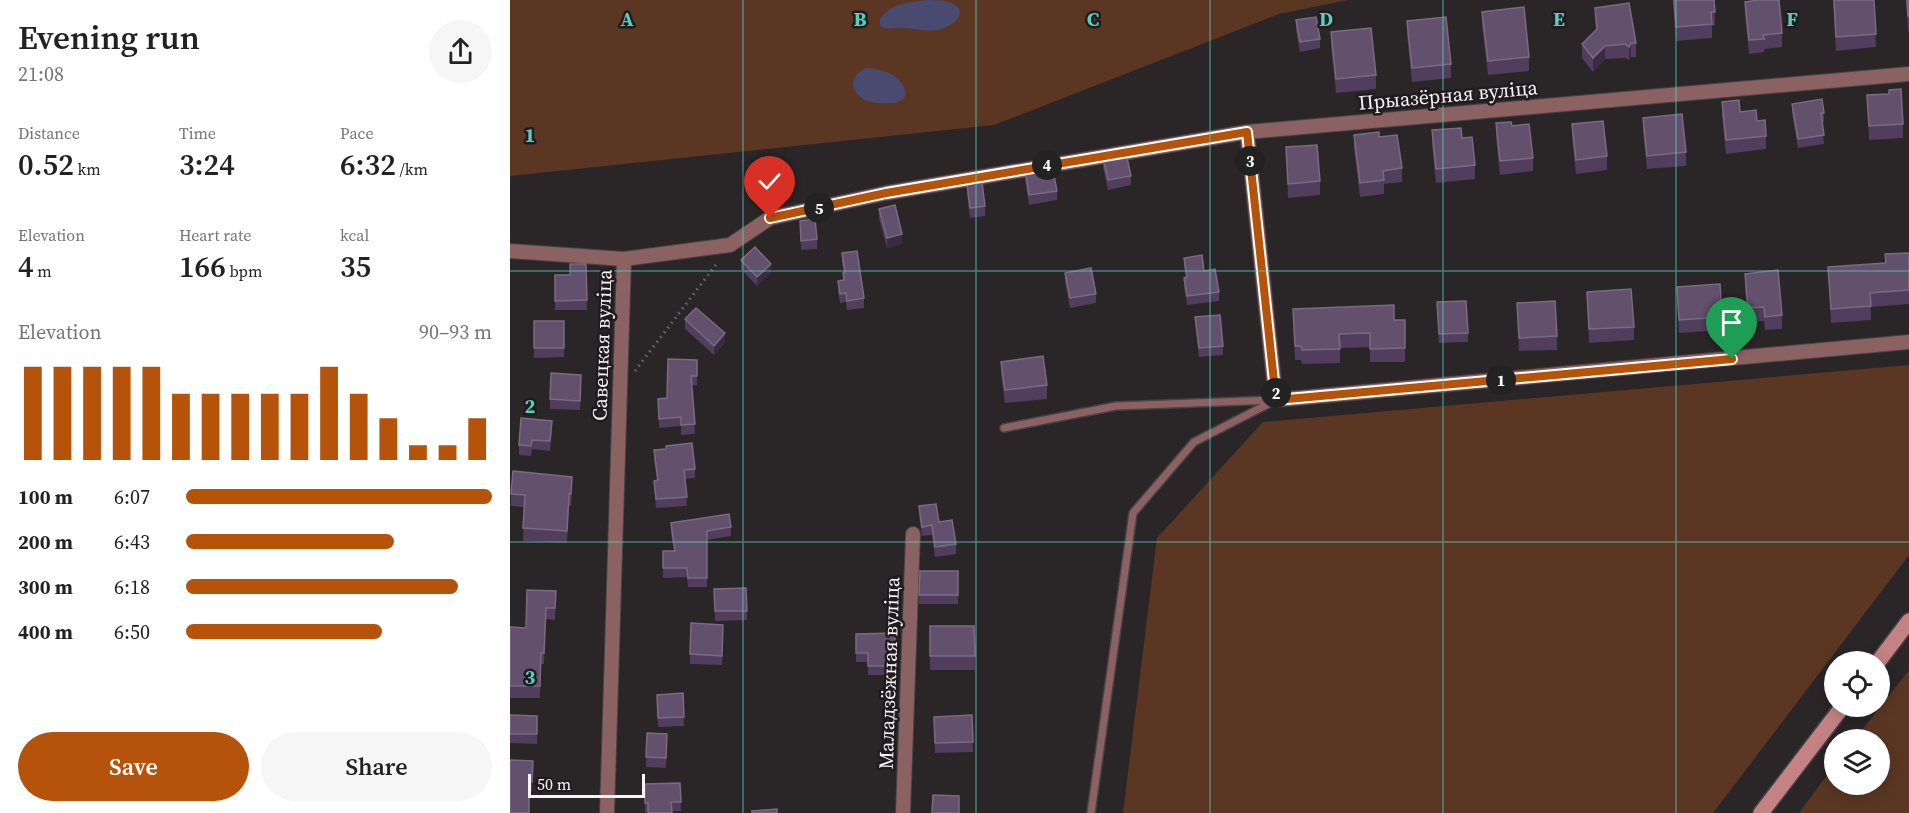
<!DOCTYPE html>
<html lang="en">
<head>
<meta charset="utf-8">
<style>
	:root { --surface:#fff; --page:#f6f6f6; --text:#222; --muted:#767676; --accent:#b45309 }
	body { margin:0; font-family:"Source Serif 4",serif; background:var(--page); color:var(--text); height:100vh; display:flex; flex-direction:column; font-size:22px; white-space:nowrap }
	* { box-sizing:border-box; margin:0 }
	p { font-size:20px; color:var(--muted) }
	.icon { flex:none; width:33px; height:33px; fill:none; stroke:currentColor; stroke-width:2; stroke-linecap:round; stroke-linejoin:round }
	.map { position:relative; flex:1; overflow:hidden }
	.details { display:flex; flex-direction:column; background:var(--surface); width:510px }
	.details>* { flex:none }
	.fabs { position:absolute; left:1314px; top:651px; display:grid; gap:12px }
	.fabs a { display:grid; place-items:center; width:66px; height:66px; border-radius:50%; background:var(--surface); box-shadow:0 3px 15px #0003; font-size:30px }
	.scale { position:absolute; left:18px; bottom:15px; width:117px; box-sizing:border-box; padding-left:6px; border:3px solid #f7f3f5; border-top:0; font-size:16px; line-height:21px; white-space:nowrap; color:#f7f3f5; -webkit-text-stroke:4px #201b1e; paint-order:stroke }
	.pin { position:absolute; display:grid; place-items:center; width:51px; height:51px; color:#fff; margin:-62px -26px; border-radius:50% 50% 50% 0; rotate:-45deg; box-shadow:0 0 6px #0007 }
	.pin .icon { rotate:45deg }
	.km { position:absolute; width:30px; height:30px; margin:-15px; border-radius:50%; background:#222; color:#fff; font-size:16px; line-height:30px; text-align:center }
	.round { display:grid; place-items:center; flex:none; width:63px; height:63px; border-radius:32px; background:var(--page) }
	.head { display:flex; align-items:center; justify-content:space-between; height:102px; padding:0 18px }
	h1 { font-size:33px; font-weight:600; line-height:45px }
	.stats { display:grid; grid-template-columns:repeat(3,1fr); gap:9px; height:102px; padding:6px 18px }
	.stats div { display:grid; align-content:center }
	.stats b { font-size:30px; font-weight:600 }
	.stats small { font-size:16px; font-weight:400 }
	.stats p { font-size:16px }
	.chart { height:168px; padding:12px 18px }
	.chart p { display:flex; justify-content:space-between }
	.chart svg { width:100%; height:108px; margin-top:6px; stroke:var(--accent); stroke-width:6 }
	.button { display:flex; gap:12px; margin-top:auto; padding:12px 18px }
	.button a { flex:1; height:69px; border-radius:36px; background:var(--accent); color:#fff; font-size:24px; font-weight:600; line-height:69px; text-align:center }
	.button a+a { background:var(--page); color:var(--text) }
	ul { padding:0 18px; list-style:none; font-size:20px }
	li { display:grid; grid-template-columns:96px 72px 1fr; align-items:center; height:45px }
	li i { height:15px; border-radius:8px; background:var(--accent) }
	main { display:flex; flex:1; min-height:0 }
	.map>svg:first-child { display:block }
	.green { fill:#5b3723 }
	.water { fill:#484a6f }
	.lines { fill:none; stroke-linecap:round; stroke-linejoin:round }
	.lane-casing { stroke:#474244; stroke-width:10 }
	.street-casing { stroke:#474244; stroke-width:16 }
	.secondary-casing { stroke:#474244; stroke-width:18 }
	.path { stroke:#6f6b6d; stroke-width:3; stroke-dasharray:1.5 4.5; stroke-linecap:butt }
	.lane { stroke:#8b6162; stroke-width:7 }
	.street { stroke:#8b6162; stroke-width:14 }
	.secondary { stroke:#c48284; stroke-width:15 }
	.wall { fill:#513d5c }
	.shaded-wall { fill:#3a2b40 }
	.building { fill:#62506c; stroke:#7a6a82; stroke-width:1.5 }
	.route-casing { stroke:#fff; stroke-width:12 }
	.route { stroke:#b45309; stroke-width:8 }
	.grid { fill:none; stroke:#5acebd; stroke-width:1.5; stroke-opacity:0.55 }
	.labels { text-anchor:middle; dominant-baseline:central; stroke-width:5; stroke-linejoin:round; paint-order:stroke }
	.street-label { font-size:20px; fill:#f7f3f5; stroke:#201b1e }
	.grid-label { font-size:20px; text-anchor:middle; font-weight:bold; fill:#5acebd; stroke:#201b1e; stroke-width:5; stroke-linejoin:round; paint-order:stroke }
</style>
</head>
<body>
<main>
<section class="details">
<div class="head"><div><h1>Evening run</h1><p>21:08</p></div><a class="round"><svg class="icon" aria-label="share" viewBox="0 0 24 24"><path d="M12 15V3M7 8l5-5 5 5M5 13v7h14v-7"/></svg></a></div>
<div class="stats">
<div><p>Distance</p><b>0.52<small> km</small></b></div>
<div><p>Time</p><b>3:24</b></div>
<div><p>Pace</p><b>6:32<small> /km</small></b></div>
</div>
<div class="stats">
<div><p>Elevation</p><b>4<small> m</small></b></div>
<div><p>Heart rate</p><b>166<small> bpm</small></b></div>
<div><p>kcal</p><b>35</b></div>
</div>
<div class="chart"><p><span>Elevation</span>90–93 m</p>
<svg viewBox="0 0 160 44" preserveAspectRatio="none"><path d="M5 44V6M15 44V6M25 44V6M35 44V6M45 44V6M55 44V17M65 44V17M75 44V17M85 44V17M95 44V17M105 44V6M115 44V17M125 44V27M135 44V38M145 44V38M155 44V27"/></svg>
</div>
<ul>
<li><b>100 m</b>6:07<i style="width:100%"></i></li>
<li><b>200 m</b>6:43<i style="width:68%"></i></li>
<li><b>300 m</b>6:18<i style="width:89%"></i></li>
<li><b>400 m</b>6:50<i style="width:64%"></i></li>
</ul>
<div class="button"><a>Save</a><a>Share</a></div>
</section>
<div class="map">
<svg width="1399" height="813" viewBox="0 0 1399 813">
	<rect width="100%" height="100%" fill="#2a2527"/>
	<path class="green" d="M0 0H838L769 14 484 125 0 176Z
		M1399 365V555L1203 813H613L647 538 753 422Z
		M1399 670V813H1289L1324 766V784H1370V740L1345 739Z"/>
	<path class="water" d="M416 0C422 0 429 0 435 1 463 8 447 27 426 30 415 32 404 28 393 28 384 27 378 31 370 26V19C380 4 399 2 416 0Z
		M356 68C365 69 374 70 383 75 395 83 404 101 382 103 375 104 361 103 355 100 339 91 340 75 356 68Z"/>
	<g class="lines">
		<defs>
			<path id="lane" d="M494 428 606 406 764 400
				M581 813 623 513 684 442 766 400"/>
			<path id="street" d="M737 132 766 400 1399 342
				M0 251 114 259 220 245 260 218 376 193 737 132 1399 74
				M97 813 114 259
				M393 813 403 534"/>
			<path id="secondary" d="M1368 662 1399 621
				M1251 813 1333 706"/>
		</defs>
		<use href="#lane" class="lane-casing"/>
		<use href="#street" class="street-casing"/>
		<use href="#secondary" class="secondary-casing"/>
		<path class="path" d="M125 371 208 262"/>
		<use href="#lane" class="lane"/>
		<use href="#street" class="street"/>
		<use href="#secondary" class="secondary"/>
	</g>
	<path class="wall" d="M1163 0H1204L1205 25 1202 26V38L1166 41Z
		M1323 0H1364L1366 47 1326 51Z
		M1396 0H1399V30H1398Z
		M1235 2 1272 33V47L1254 49V52L1239 54 1235 15Z
		M1085 8 1126 43V57H1121L1119 60 1115 58 1095 59 1083 72 1072 58V44L1086 30Z
		M972 12 1019 57V71L978 75 972 25Z
		M786 20 810 39V48L790 52 786 30Z
		M897 21 941 64V78L902 82 897 35Z
		M821 32 866 75V89L826 93 821 46Z
		M1357 95 1393 124V138L1359 140Z
		M1212 102 1247 121 1256 136V149L1216 154 1212 116Z
		M1282 104 1314 113V122L1312 123 1314 144 1288 148 1282 113Z
		M1133 118 1176 152V166L1137 169 1133 132Z
		M986 123 1023 158V171L990 175 986 137Z
		M1062 124 1097 156V170L1066 174 1062 138Z
		M922 130 965 165V179L926 183 922 144Z
		M844 135 869 137 892 168V182L874 184V194L850 197 844 149Z
		M776 147 810 181V195L778 198Z
		M593 158 621 176V185L598 190 593 167Z
		M515 169 547 191V200L519 205 515 179Z
		M457 184 475 206V216L460 218 457 194Z
		M369 209 392 244 377 248 369 219Z
		M290 221 307 239V249L291 250Z
		M332 253 354 298V308L337 310 336 302 330 303 328 291V281L333 280V273H334L332 263Z
		M1399 253V304L1361 307V320L1321 323 1318 267 1375 263V254Z
		M674 258 694 271 709 292V301L677 305 674 287V278L676 277 674 267Z
		M231 260 261 273 247 286 231 269Z
		M76 264 77 310H45V275H60Z
		M555 273 586 294V303L560 308 555 282Z
		M1235 274 1272 315V329L1255 330 1254 321 1238 322 1235 288Z
		M1167 287 1212 317V330L1169 333Z
		M1077 292 1124 327V340L1079 343Z
		M927 302 958 333V342L929 343Z
		M1007 303 1047 336V350L1009 351Z
		M783 309 884 320H895V362H860V347L830 348V363L792 364 791 360H785Z
		M685 317 713 346V355L689 357Z
		M175 319 215 343 204 355 175 329Z
		M24 321H54V357L24 358Z
		M187 360V385H182L185 434 171 435V426L149 428 148 399 157 398Z
		M491 362 537 385V399L495 403 491 375Z
		M71 384 70 410 40 409V399Z
		M42 430 40 451 22 449 21 456 9 455V445Z
		M144 450 185 469V478L175 479 177 506 146 508 144 481H147L144 460Z
		M62 490 61 506H59L57 543 13 541 14 507 1 506V494Z
		M409 506 429 522 446 544V554L425 557 422 535 412 536 409 515Z
		M161 523 221 527V536L197 540V587H178L177 577 153 578V551H164L161 533Z
		M410 571H448V604H409Z
		M236 588 237 620 205 621 204 589Z
		M46 591 45 620 36 619 34 664H31L30 698H0V627L16 628Z
		M420 626H464L465 670H420Z
		M385 633V657H377V675H358V662H346V634Z
		M213 635 212 665 180 664V654Z
		M173 693 174 726 148 727 147 695Z
		M0 715 27 716V744L0 743Z
		M462 715 463 752 425 753 424 717Z
		M137 733 157 734 156 768 136 767Z
		M23 770 22 792 19 791 0 813Z
		M170 783 171 811H162V813L135 812V784Z"/>
	<path class="shaded-wall" d="M1121 43V57L1119 60V47Z
		M1095 46V59L1083 72V58Z
		M392 234V244L377 248V238Z
		M261 264V273L247 286V277Z
		M215 333V343L204 355V346Z
		M62 477V490L61 506V494Z"/>
	<path class="building" d="M1164 0H1204L1205 12H1201L1202 24 1166 27Z
		M1249 0H1269L1272 33 1253 35 1254 39 1239 40 1235 2Z
		M1324 0H1364L1366 34 1326 37Z
		M1397 0H1399V16H1398Z
		M1119 3 1126 43H1121L1119 47 1115 44 1095 46 1083 58 1072 44 1087 29 1085 8Z
		M1014 7 1019 57 978 61 972 12Z
		M806 17 810 39 790 42 786 20Z
		M936 17 941 64 902 68 897 21Z
		M861 28 866 75 826 79 821 32Z
		M1391 89 1393 124 1359 126 1357 95 1379 94V90Z
		M1312 99 1314 113H1311L1314 135 1288 139 1282 104Z
		M1229 100 1230 112 1246 110 1247 121 1255 120 1256 136 1216 140 1212 102Z
		M1172 114 1176 152 1137 156 1133 118Z
		M1093 121 1097 156 1066 160 1062 124Z
		M1001 122 1002 126 1019 124 1023 158 990 161 986 123Z
		M951 128 952 138 962 137 965 165 926 169 922 130Z
		M869 132V137L887 135 892 168 873 171 874 180 850 183 844 135Z
		M807 145 810 181 778 184 776 147Z
		M616 153 621 176 598 180 593 158Z
		M542 165 547 191 519 195 515 169Z
		M472 182 475 206 460 208 457 184Z
		M385 205 392 234 377 238 369 209Z
		M305 219 307 239 291 241 290 221Z
		M245 247 261 264 247 277 231 260Z
		M347 251 354 298 337 301 336 293 330 294 328 281 334 280 333 273 335 272 332 253Z
		M1399 253V290L1360 293 1361 306 1321 309 1318 267 1376 263 1375 254Z
		M692 255 694 271 705 269 709 292 677 296 674 278 677 277 674 258Z
		M60 264H76L77 300 45 301V275H60Z
		M581 268 586 294 560 298 555 273Z
		M1268 270 1272 315 1255 317 1254 307 1238 308 1235 274Z
		M1210 284 1212 317 1169 320 1167 287Z
		M1121 289 1124 327 1079 329 1077 292Z
		M956 301 958 333 929 334 927 302Z
		M1045 301 1047 336 1009 338 1007 303Z
		M884 305V320H895V348L860 349V333L829 334 830 349 792 350 791 346H785L783 309Z
		M186 308 215 333 204 346 175 319Z
		M710 315 713 346 689 348 685 317Z
		M24 321H54V348H24Z
		M533 356 537 385 495 390 491 362Z
		M158 359 187 360V376H181L185 424 171 425V417L149 419 148 399 157 398Z
		M41 373 71 375 70 401 40 399Z
		M11 418 42 421 40 441 22 440 21 446 9 445Z
		M182 443 185 469 174 470 177 497 146 499 144 481 148 480 144 450 156 449V446Z
		M3 471 62 477 61 494H59L57 531 13 528 15 495 1 494Z
		M426 504 429 522 442 520 446 544 425 547 422 525 412 527 409 506Z
		M219 514 221 527 197 531V578H178L177 568H153V551H165L161 523Z
		M410 571H448V595H409Z
		M236 588 237 611H205L204 589Z
		M17 590 46 591 45 608H36L34 653H31L30 686H0V627L16 628Z
		M181 623 213 625 212 656 180 654Z
		M420 626H464L465 656H420Z
		M385 633V648H377V666H358V653H346V634Z
		M173 693 174 717 148 718 147 695Z
		M0 715 27 716V734H0Z
		M462 715 463 742 425 743 424 717Z
		M137 733 157 734 156 758 136 757Z
		M0 760 23 761 22 782H19V813H0Z
		M170 783 171 802H161L162 813H138V803H135V784Z
		M423 795 449 796V813H422Z
		M267 809V813H242V811Z"/>
	<g class="lines">
		<defs>
			<path id="route" d="M260 218 376 193 737 132 766 400 1222 359"/>
		</defs>
		<use href="#route" class="route-casing"/>
		<use href="#route" class="route"/>
	</g>
	<path class="grid" d="M233 0V813M466 0V813M700 0V813M933 0V813M1166 0V813M0 271H1399M0 542H1399"/>
	<g class="labels">
		<g class="street-label">
			<text transform="translate(938 95) rotate(-5)">Прыазёрная вуліца</text>
			<text transform="translate(92 345) rotate(-88)">Савецкая вуліца</text>
			<text transform="translate(379 673) rotate(-88)">Маладзёжная вуліца</text>
		</g>
	</g>
	<g class="grid-label">
		<text x="117" y="26">A</text>
		<text x="350" y="26">B</text>
		<text x="583" y="26">C</text>
		<text x="816" y="26">D</text>
		<text x="1049" y="26">E</text>
		<text x="1282" y="26">F</text>
		<text x="20" y="142">1</text>
		<text x="20" y="413">2</text>
		<text x="20" y="684">3</text>
	</g>
</svg>
<div class="fabs">
<a><svg class="icon" aria-label="locate" viewBox="0 0 24 24"><circle cx="12" cy="12" r="6"/><path d="M12 2v4M12 18v4M2 12h4M18 12h4"/></svg></a>
<a><svg class="icon" aria-label="layers" viewBox="0 0 24 24"><path d="M12 4l9 5-9 5-9-5zM3 14l9 5 9-5"/></svg></a>
</div>
<div class="scale">50 m</div>
<div class="pin" style="left:1222px;top:359px;background:#1e9e55"><svg class="icon" aria-label="arrive" viewBox="0 0 24 24"><path d="M6 21V4h12l-3 4 3 4H6"/></svg></div>
<div class="pin" style="left:260px;top:218px;background:#d93025"><svg class="icon" aria-label="check" viewBox="0 0 24 24"><path d="M5 12l5 5 9-10"/></svg></div>
<b class="km" style="left:991px;top:380px">1</b>
<b class="km" style="left:766px;top:393px">2</b>
<b class="km" style="left:740px;top:161px">3</b>
<b class="km" style="left:537px;top:165px">4</b>
<b class="km" style="left:309px;top:208px">5</b>
</div>
</main>
</body>
</html>
